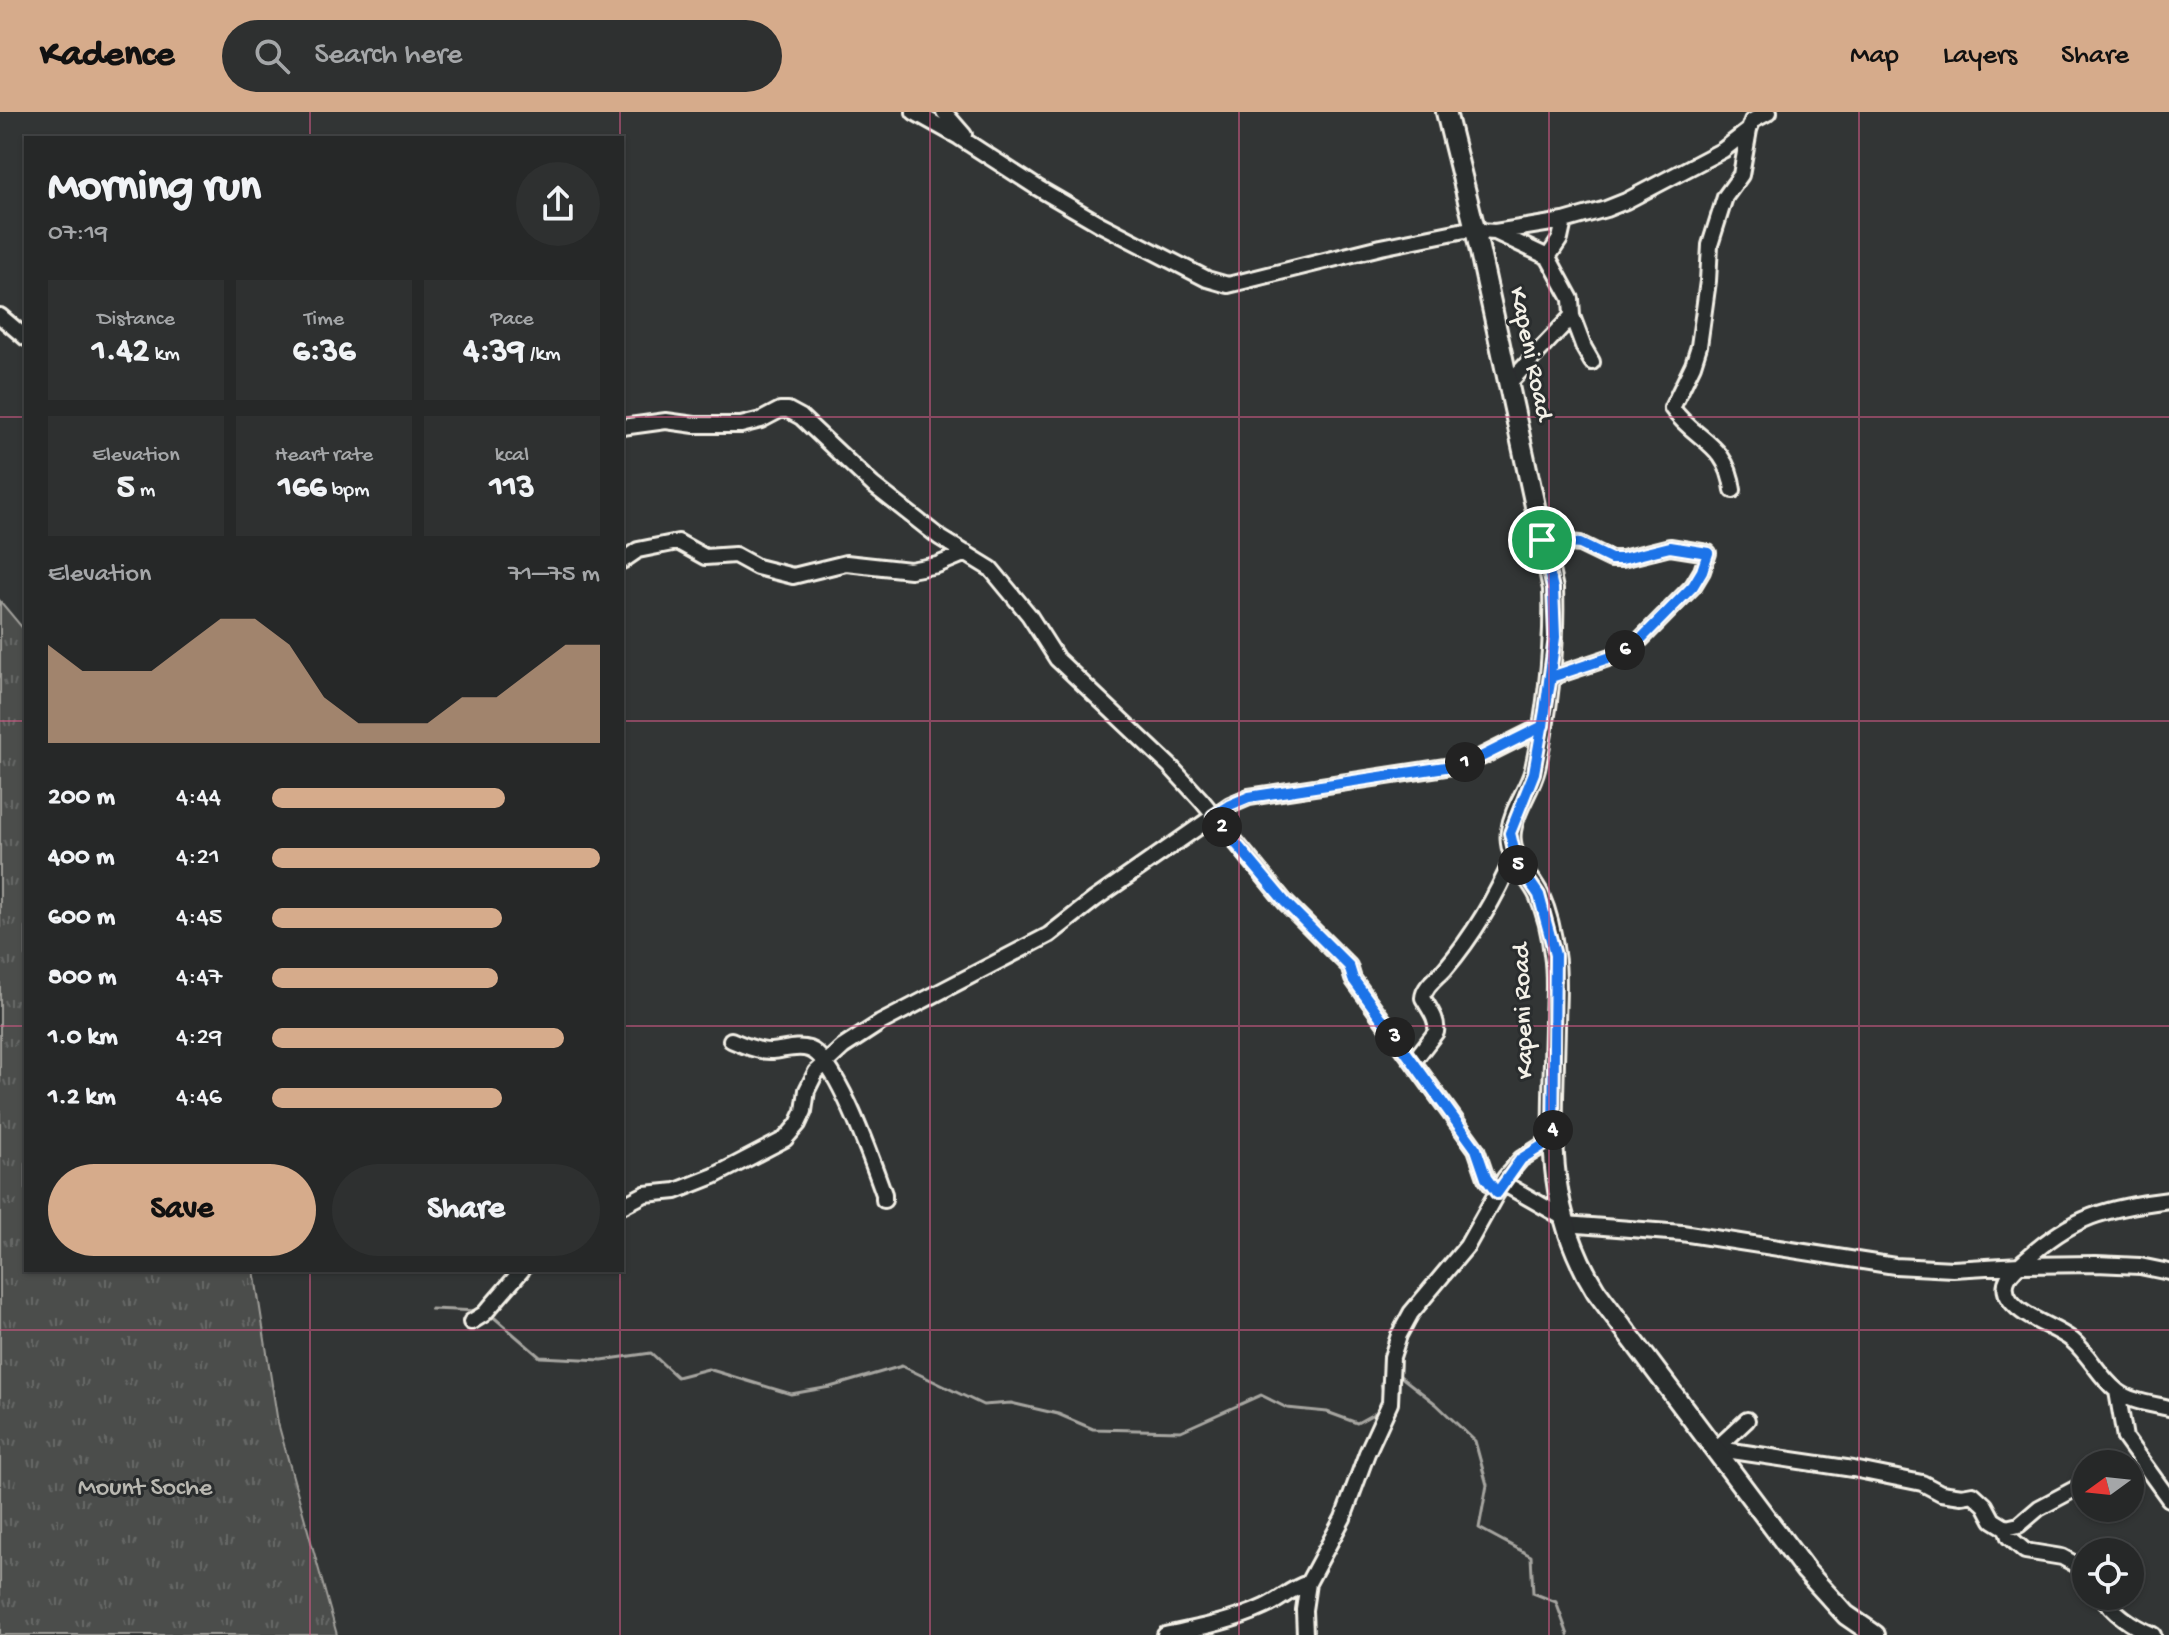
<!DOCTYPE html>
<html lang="en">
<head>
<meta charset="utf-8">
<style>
	:root { --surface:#262828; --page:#2e3030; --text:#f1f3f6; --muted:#a4a6a8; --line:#424445; --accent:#d6ab8b }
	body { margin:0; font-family:"Gochi Hand",sans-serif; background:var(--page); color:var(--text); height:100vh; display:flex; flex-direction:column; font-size:30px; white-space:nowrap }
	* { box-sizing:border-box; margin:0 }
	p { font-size:26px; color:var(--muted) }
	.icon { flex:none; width:44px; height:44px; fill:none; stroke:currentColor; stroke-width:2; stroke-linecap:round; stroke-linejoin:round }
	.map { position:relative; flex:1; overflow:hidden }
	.drawer { position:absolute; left:24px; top:24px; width:600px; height:1136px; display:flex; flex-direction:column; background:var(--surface); border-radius:0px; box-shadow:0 2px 6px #0004,0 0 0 2px var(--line) }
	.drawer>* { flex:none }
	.needle { width:52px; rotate:255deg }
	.buttons { position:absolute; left:2072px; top:1338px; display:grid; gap:16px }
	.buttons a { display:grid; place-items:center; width:72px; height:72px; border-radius:50%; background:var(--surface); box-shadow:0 2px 6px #0004,0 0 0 2px var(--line); font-size:40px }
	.pin { position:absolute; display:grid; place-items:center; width:68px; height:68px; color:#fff; margin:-34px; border:4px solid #fff; border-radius:50%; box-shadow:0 2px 8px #0007 }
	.km { position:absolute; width:40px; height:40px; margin:-20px; border-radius:50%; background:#222; color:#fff; font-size:22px; line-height:40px; text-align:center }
	.round { display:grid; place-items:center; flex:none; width:84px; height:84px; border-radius:42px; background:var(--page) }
	.overview { display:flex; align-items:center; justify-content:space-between; height:136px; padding:0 24px }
	h1 { font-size:44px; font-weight:700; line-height:60px }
	.stats { display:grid; grid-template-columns:repeat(3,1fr); gap:12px; height:136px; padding:8px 24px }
	.stats div { display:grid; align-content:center; border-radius:0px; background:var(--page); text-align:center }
	.stats b { font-size:34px; font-weight:700 }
	.stats small { font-size:22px; font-weight:400 }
	.stats p { font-size:22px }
	.chart { height:224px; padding:16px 24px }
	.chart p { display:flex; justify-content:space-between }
	.chart svg { width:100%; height:144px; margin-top:8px; fill:var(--accent); opacity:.7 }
	.cta { display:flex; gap:16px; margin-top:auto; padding:16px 24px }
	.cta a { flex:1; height:92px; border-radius:48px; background:var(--accent); color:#111; font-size:32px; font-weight:700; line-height:92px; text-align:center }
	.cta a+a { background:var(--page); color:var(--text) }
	ul { padding:0 24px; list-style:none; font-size:26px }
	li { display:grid; grid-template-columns:128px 96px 1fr; align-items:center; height:60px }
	li i { height:20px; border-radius:10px; background:var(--accent) }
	header { display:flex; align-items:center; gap:48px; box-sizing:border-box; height:112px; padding:0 40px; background:var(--accent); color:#111 }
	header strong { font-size:38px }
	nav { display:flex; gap:44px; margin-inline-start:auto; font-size:28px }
	.search { width:560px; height:72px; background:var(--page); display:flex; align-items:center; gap:20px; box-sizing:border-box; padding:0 28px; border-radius:44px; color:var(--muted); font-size:30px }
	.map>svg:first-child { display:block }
	.park { fill:url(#park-tufts); stroke:#a09f9a; stroke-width:2 }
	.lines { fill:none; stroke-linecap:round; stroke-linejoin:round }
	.stream { stroke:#a6a5a0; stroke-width:3 }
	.minor-casing { stroke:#f4f1e8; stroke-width:20 }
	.major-casing { stroke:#f4f1e8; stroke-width:24 }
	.minor { stroke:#2a2d2e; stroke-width:14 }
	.major { stroke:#2a2d2e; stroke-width:18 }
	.route-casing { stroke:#fff; stroke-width:16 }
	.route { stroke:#1a73e8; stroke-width:10 }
	.grid { fill:none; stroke:#d15985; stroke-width:2; stroke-opacity:0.55 }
	.labels { text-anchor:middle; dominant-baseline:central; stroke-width:6; stroke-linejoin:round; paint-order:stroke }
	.street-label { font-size:26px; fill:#f4f1e8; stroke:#2a2d2e }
	.park-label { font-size:26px; fill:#b9b8b1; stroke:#2a2d2e }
</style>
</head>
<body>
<header>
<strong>Kadence</strong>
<div class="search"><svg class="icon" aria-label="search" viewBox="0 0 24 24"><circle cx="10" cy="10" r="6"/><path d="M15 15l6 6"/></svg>Search here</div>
<nav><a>Map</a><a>Layers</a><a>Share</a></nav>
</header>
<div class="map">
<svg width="2169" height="1523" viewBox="0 0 2169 1523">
	<defs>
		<pattern id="park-tufts" width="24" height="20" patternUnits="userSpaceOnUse" patternTransform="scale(2)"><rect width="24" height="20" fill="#4b4d4c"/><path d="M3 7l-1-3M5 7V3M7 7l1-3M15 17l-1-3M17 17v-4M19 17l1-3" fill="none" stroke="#666766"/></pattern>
	</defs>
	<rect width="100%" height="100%" fill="#323535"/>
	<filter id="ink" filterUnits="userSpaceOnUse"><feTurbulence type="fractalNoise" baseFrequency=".0125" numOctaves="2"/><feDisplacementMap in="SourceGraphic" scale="16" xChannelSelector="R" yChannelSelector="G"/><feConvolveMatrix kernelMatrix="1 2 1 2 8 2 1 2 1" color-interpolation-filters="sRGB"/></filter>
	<g filter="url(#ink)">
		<path class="park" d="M0 489 26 520V1158H254L278 1311 337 1523H0Z"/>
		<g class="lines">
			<path class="stream" d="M431 1197 479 1199
				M490 1202 540 1245 602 1248 651 1241 677 1265 708 1257 791 1282 830 1275 902 1254 983 1293 1011 1291 1058 1302 1093 1317 1181 1319 1261 1283 1287 1296 1327 1300 1357 1311 1379 1299
				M1397 1265 1400 1264 1436 1292 1475 1329 1487 1373 1479 1416 1531 1444 1533 1481 1556 1490 1568 1523
				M1384 1285 1381 1271 1386 1269"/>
			<defs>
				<path id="minor" d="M914 0 959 25 1038 76 1100 112 1207 167 1228 173 1381 135 1465 118 1495 120 1564 109 1606 97 1626 89 1723 38 1749 18 1752 9 1769 0
					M944 0 964 23
					M1495 120 1548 145 1571 187 1572 204 1584 236 1592 250
					M1548 145 1560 127 1564 109
					M0 204 26 226
					M1508 272 1572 204
					M622 315 666 309 695 313H741L761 308 780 298H788L801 305 873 373 939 425 991 457 1029 503 1057 547 1170 654 1202 689 1285 790 1349 854 1353 867 1476 1037 1486 1066 1497 1081
					M1733 378C1727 330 1695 329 1672 296L1693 253 1699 234 1708 169 1710 133 1725 85 1741 63 1749 18
					M1542 428 1580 432 1611 447H1622L1670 435 1708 441 1702 459 1693 474 1641 527 1620 542 1551 565
					M622 449 638 438 678 430 705 445 735 443 757 455 793 464 846 451 910 458 937 453 966 441
					M731 928C743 933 759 940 772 939 784 938 797 933 809 937 837 946 873 1052 884 1082V1088
					M1413 950 1436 920C1438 907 1429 897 1423 886 1424 874 1437 866 1445 857 1473 824 1497 783 1514 743
					M1503 1071 1564 1106
					M2169 1088C2106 1096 2073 1104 2025 1148 2012 1159 1998 1171 2010 1188 2024 1207 2054 1214 2072 1228 2090 1243 2099 1265 2117 1279 2130 1290 2153 1292 2169 1296
					M622 1094 645 1082 676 1079 714 1064 785 1027 798 1012 804 999 807 978 816 960 843 935 880 911 1049 823 1095 787 1230 693 1249 685 1452 654 1481 645 1543 614
					M1565 1112 1682 1121 1895 1154 1953 1157 2020 1153 2096 1152 2140 1154 2169 1160
					M471 1210 484 1202 522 1158
					M2117 1279 2125 1326 2169 1387
					M1712 1336 1853 1357 1922 1371 1941 1381 1962 1384 1973 1382 1985 1393 1993 1408 2006 1416 2009 1425 2025 1439 2062 1445 2086 1458
					M1716 1337 1747 1308
					M2006 1416 2019 1413 2039 1396 2086 1371
					M2102 1484C2115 1503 2132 1514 2153 1523
					M1165 1523C1198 1516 1234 1509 1264 1495 1282 1487 1288 1478 1308 1471
					M1305 1523 1304 1498 1308 1471 1343 1406 1367 1341 1390 1291 1392 1245 1399 1223 1411 1201 1467 1134 1505 1066 1521 1047 1553 1027"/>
				<path id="major" d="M1446 0 1475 117 1553 477C1555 538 1548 597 1535 657 1530 678 1514 696 1511 719 1507 746 1529 762 1539 783 1547 801 1552 823 1554 842 1558 866 1555 891 1555 915 1553 1012 1542 1092 1596 1179L1806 1459 1846 1503 1875 1523"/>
			</defs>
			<use href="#minor" class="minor-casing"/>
			<use href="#major" class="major-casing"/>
			<use href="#minor" class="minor"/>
			<use href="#major" class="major"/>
		</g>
	</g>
	<g class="lines" filter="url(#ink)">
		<defs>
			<path id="route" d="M1542 428 1553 477 1555 525 1543 614 1481 645 1452 654 1249 685 1230 693 1213 704 1285 790 1349 854 1353 867 1476 1037 1486 1066 1497 1081 1521 1047 1553 1027 1555 843 1539 783 1517 751 1510 721 1534 661 1551 565 1620 542 1641 527 1693 474 1702 459 1708 441 1670 435 1622 447H1611L1580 432 1542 428"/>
		</defs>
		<use href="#route" class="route-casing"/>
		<use href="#route" class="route"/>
	</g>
	<path class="grid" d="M310 0V26M620 0V26M930 0V1523M1239 0V1523M1549 0V1523M1859 0V1523M0 305H26M622 305H2169M0 609H26M622 609H2169M0 914H26M622 914H2169M310 1158V1523M620 1158V1523M0 1218H2169"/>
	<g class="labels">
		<g class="street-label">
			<text transform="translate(1529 242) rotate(78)">Kapeni Road</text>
			<text transform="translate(1525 899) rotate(-92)">Kapeni Road</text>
		</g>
		<g class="park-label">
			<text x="145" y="1377">Mount Soche</text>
		</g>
	</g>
</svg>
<div class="buttons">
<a><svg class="needle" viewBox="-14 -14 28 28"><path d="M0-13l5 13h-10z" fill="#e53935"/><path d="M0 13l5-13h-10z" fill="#a4a6a8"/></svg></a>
<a><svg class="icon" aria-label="locate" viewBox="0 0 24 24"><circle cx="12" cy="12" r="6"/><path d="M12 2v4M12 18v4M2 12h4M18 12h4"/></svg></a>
</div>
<div class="pin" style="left:1542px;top:428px;background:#1e9e55"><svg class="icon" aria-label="arrive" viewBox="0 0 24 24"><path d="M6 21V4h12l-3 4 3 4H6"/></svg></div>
<b class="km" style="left:1465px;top:650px">1</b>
<b class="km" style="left:1222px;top:715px">2</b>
<b class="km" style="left:1395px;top:925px">3</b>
<b class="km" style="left:1553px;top:1018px">4</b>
<b class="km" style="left:1518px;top:753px">5</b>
<b class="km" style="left:1625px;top:538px">6</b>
<section class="drawer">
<div class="overview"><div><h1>Morning run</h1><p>07:19</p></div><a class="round"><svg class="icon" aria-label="share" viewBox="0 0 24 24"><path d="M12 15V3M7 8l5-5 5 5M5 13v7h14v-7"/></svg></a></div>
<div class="stats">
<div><p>Distance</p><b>1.42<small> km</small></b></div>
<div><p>Time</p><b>6:36</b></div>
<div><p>Pace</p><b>4:39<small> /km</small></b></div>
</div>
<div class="stats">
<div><p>Elevation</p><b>5<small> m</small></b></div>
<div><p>Heart rate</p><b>166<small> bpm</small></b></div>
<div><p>kcal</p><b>113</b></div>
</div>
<div class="chart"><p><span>Elevation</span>71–75 m</p>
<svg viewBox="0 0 160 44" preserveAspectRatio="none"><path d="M0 44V14L10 22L20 22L30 22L40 14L50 6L60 6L70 14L80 30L90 38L100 38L110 38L120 30L130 30L140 22L150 14L160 14V44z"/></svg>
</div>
<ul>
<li><b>200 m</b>4:44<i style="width:71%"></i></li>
<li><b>400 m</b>4:21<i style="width:100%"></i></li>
<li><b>600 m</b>4:45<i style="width:70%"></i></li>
<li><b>800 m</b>4:47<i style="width:69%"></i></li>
<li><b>1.0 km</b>4:29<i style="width:89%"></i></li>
<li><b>1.2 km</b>4:46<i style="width:70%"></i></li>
</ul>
<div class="cta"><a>Save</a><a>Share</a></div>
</section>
</div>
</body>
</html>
